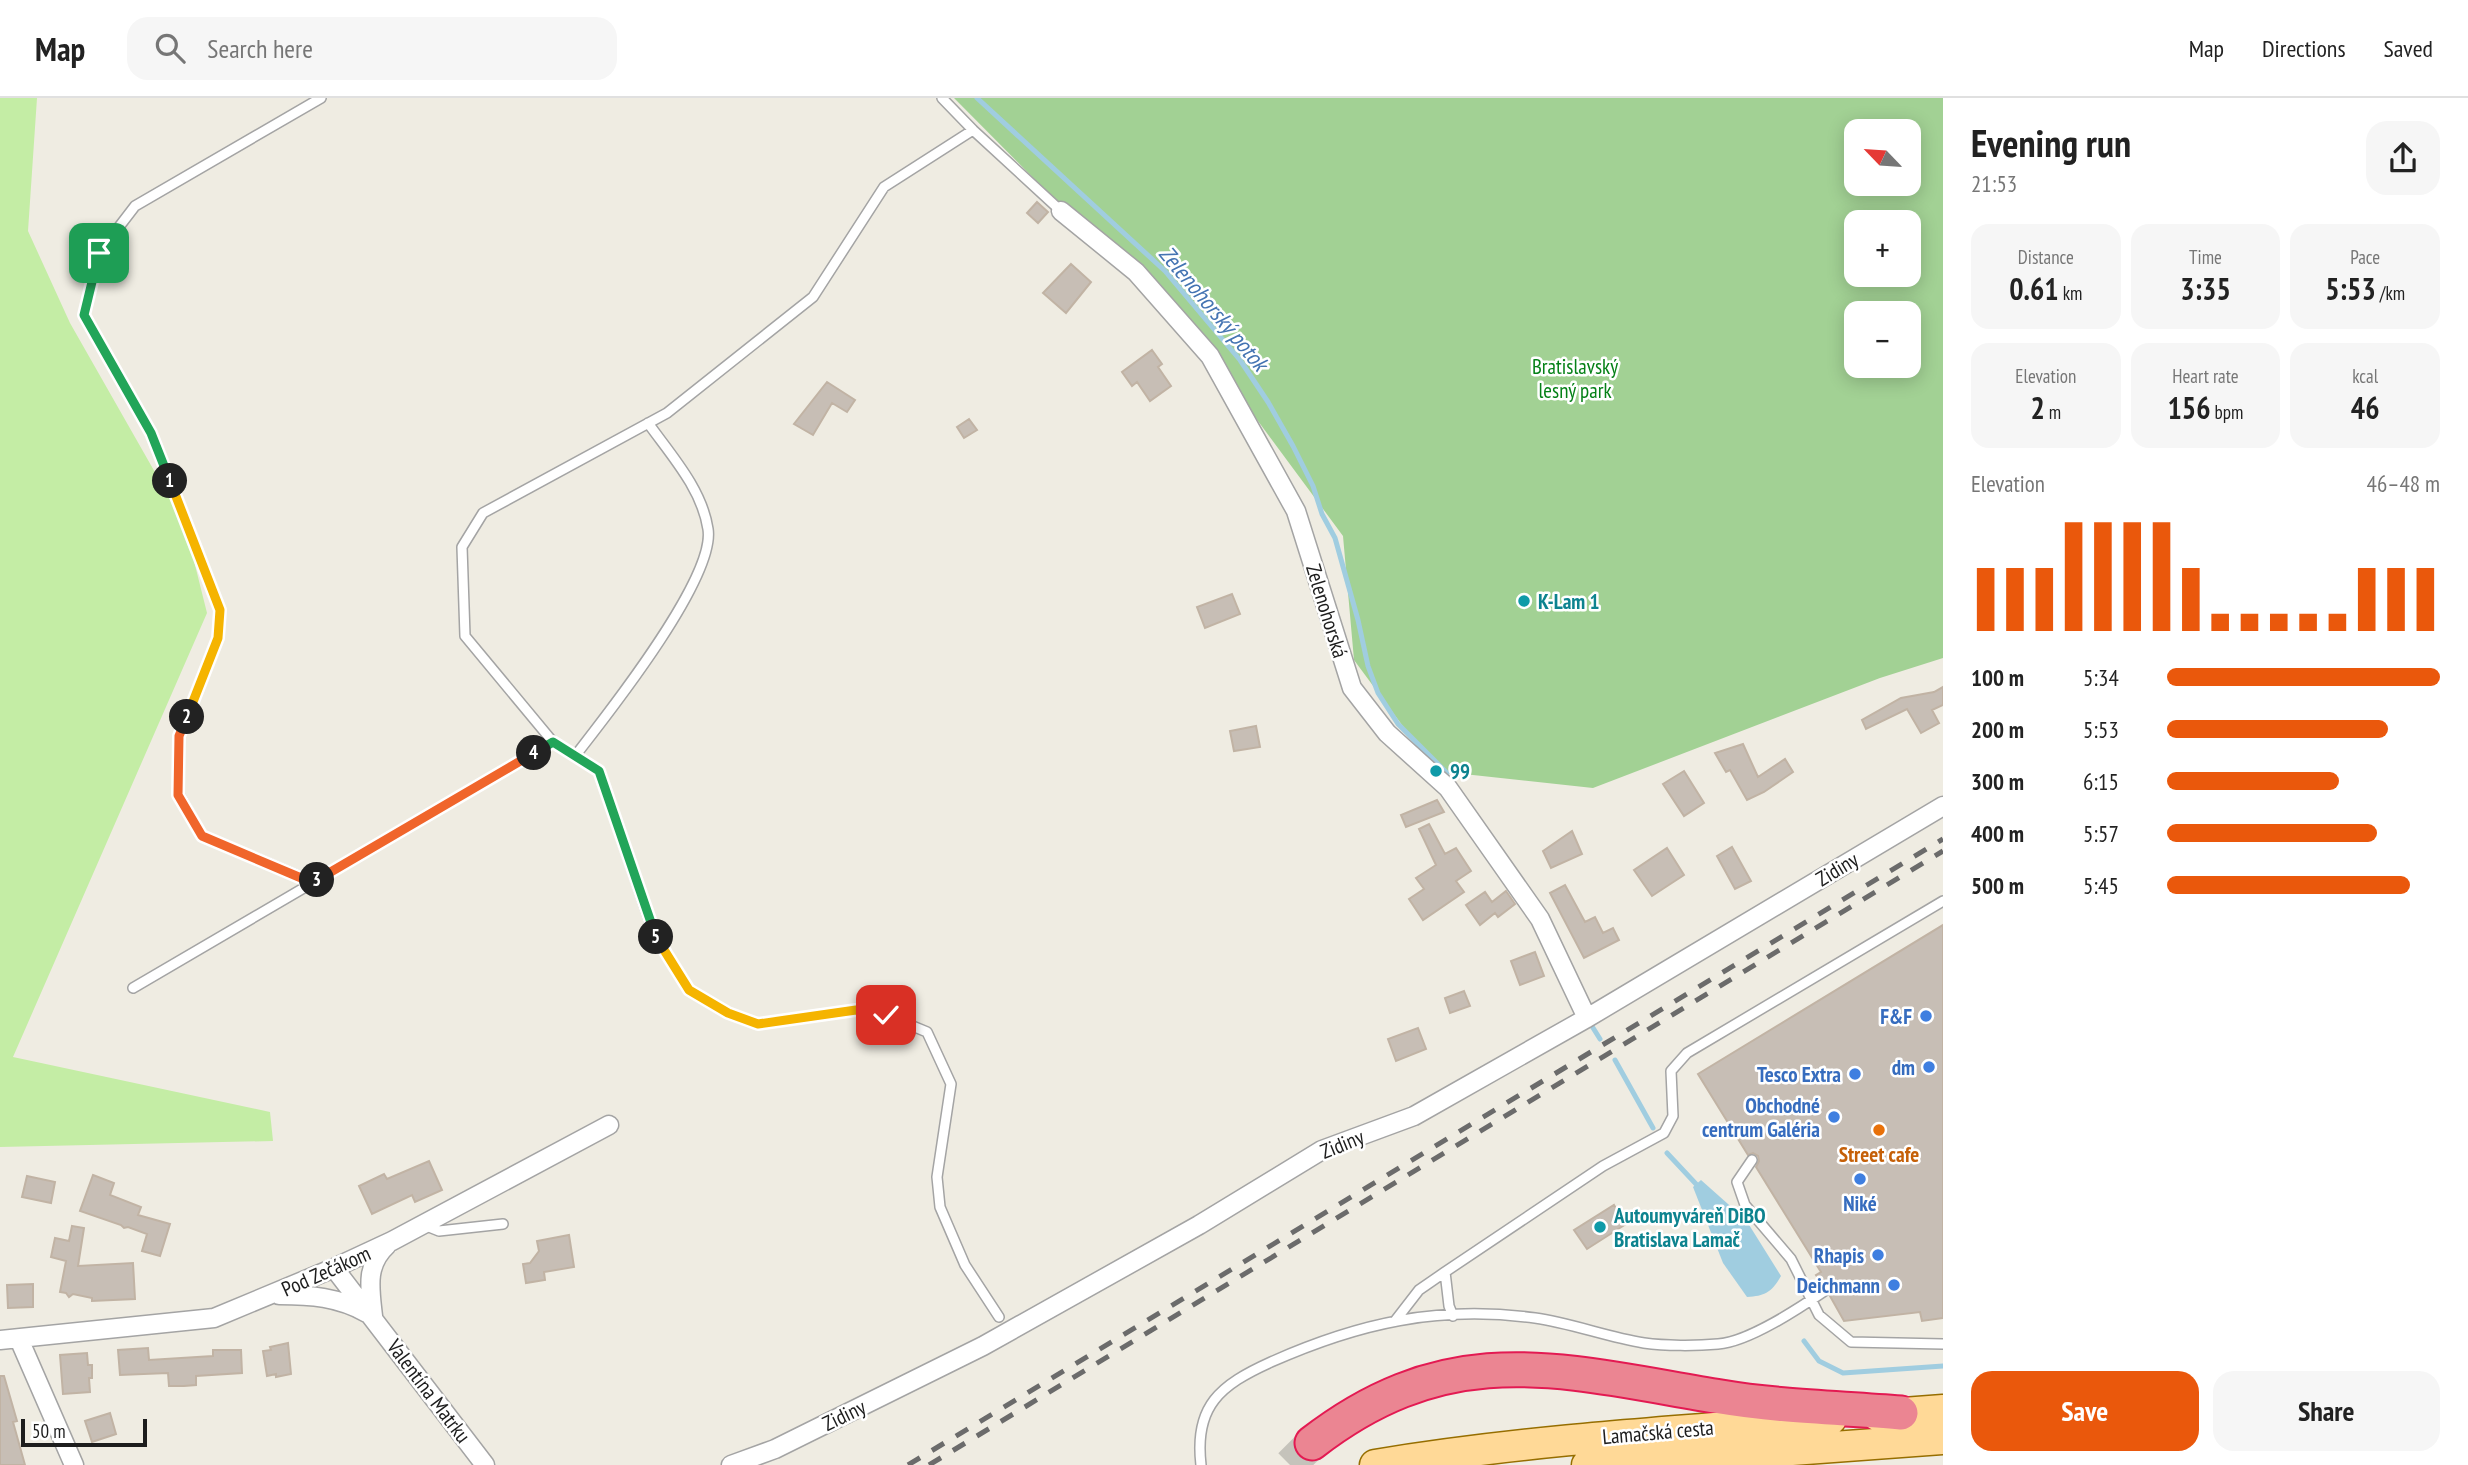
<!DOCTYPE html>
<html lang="en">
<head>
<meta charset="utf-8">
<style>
	:root { --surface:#fff; --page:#f6f6f6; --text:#222; --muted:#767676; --line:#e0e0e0; --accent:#ea580c }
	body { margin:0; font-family:"PT Sans Narrow",sans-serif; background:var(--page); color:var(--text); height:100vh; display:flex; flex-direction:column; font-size:26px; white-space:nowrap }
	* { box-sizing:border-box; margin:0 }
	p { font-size:23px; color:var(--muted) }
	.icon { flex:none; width:38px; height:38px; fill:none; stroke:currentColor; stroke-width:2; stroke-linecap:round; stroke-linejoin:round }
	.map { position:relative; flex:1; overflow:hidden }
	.panel { display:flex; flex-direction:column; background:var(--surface); width:525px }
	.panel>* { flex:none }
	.needle { width:46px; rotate:295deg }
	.tools { position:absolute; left:1844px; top:21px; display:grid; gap:14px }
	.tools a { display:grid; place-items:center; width:77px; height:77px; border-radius:14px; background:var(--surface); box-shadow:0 4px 18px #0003; font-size:35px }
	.scale { position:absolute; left:21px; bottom:18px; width:126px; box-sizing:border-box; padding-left:7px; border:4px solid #1d1d1d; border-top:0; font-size:19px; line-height:24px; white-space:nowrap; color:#1d1d1d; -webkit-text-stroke:5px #fff; paint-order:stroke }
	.pin { position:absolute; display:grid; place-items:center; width:60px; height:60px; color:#fff; margin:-30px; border-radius:14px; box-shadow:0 4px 10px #0006 }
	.km { position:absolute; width:35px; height:35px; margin:-18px; border-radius:50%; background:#222; color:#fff; font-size:19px; line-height:35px; text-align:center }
	.round { display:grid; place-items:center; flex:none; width:74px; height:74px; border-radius:21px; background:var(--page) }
	.overview { display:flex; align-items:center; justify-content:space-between; height:119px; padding:0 28px }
	h1 { font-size:38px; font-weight:700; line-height:52px }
	.stats { display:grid; grid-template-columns:repeat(3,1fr); gap:10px; height:119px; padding:7px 28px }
	.stats div { display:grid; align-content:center; border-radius:18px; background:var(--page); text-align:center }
	.stats b { font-size:30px; font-weight:700 }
	.stats small { font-size:19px; font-weight:400 }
	.stats p { font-size:19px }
	.chart { height:196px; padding:14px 28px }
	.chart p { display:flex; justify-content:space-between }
	.chart svg { width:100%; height:126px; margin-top:7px; stroke:var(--accent); stroke-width:6 }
	.cta { display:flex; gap:14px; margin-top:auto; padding:14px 28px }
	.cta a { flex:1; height:80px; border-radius:21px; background:var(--accent); color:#fff; font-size:28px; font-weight:700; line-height:80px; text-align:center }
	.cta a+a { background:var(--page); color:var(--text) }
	ul { padding:0 28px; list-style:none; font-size:23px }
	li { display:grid; grid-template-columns:112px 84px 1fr; align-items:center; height:52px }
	li i { height:18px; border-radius:9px; background:var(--accent) }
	header { display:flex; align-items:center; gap:42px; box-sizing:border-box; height:98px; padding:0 35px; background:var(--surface); border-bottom:2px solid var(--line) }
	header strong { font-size:33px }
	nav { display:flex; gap:38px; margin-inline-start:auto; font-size:24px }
	.search { width:490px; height:63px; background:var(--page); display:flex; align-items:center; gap:18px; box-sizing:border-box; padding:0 24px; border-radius:21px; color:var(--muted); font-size:26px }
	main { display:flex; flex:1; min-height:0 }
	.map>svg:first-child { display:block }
	.grass { fill:#c4eda5 }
	.forest { fill:#a2d194; fill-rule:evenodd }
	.water { fill:#a0cde0 }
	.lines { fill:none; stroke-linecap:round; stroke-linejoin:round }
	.stream { stroke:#a0cde0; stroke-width:5 }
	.building { fill:#c7beb5; stroke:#c1b3a4; stroke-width:2 }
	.motorway-tunnel { stroke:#c5c3bb; stroke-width:33; stroke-dasharray:33 17; stroke-linecap:butt }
	.service-casing { stroke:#a4a4a4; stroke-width:12 }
	.minor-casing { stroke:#a4a4a4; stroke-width:21 }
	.primary-casing { stroke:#966e00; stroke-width:33 }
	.motorway-casing { stroke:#e31a52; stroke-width:37 }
	.service { stroke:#fff; stroke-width:9 }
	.minor { stroke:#fff; stroke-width:18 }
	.primary { stroke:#ffd997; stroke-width:30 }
	.motorway { stroke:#eb8592; stroke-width:33 }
	.rail { stroke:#6b6b6b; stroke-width:5; stroke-dasharray:14 14; stroke-linecap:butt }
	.split-1-casing { stroke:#fff; stroke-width:14 }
	.split-2-casing { stroke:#fff; stroke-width:14 }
	.split-3-casing { stroke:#fff; stroke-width:14 }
	.split-4-casing { stroke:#fff; stroke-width:14 }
	.split-5-casing { stroke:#fff; stroke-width:14 }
	.split-6-casing { stroke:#fff; stroke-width:14 }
	.split-1 { stroke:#22a559; stroke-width:9 }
	.split-2 { stroke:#f5b400; stroke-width:9 }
	.split-3 { stroke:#f0652b; stroke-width:9 }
	.split-4 { stroke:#f0652b; stroke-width:9 }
	.split-5 { stroke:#22a559; stroke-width:9 }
	.split-6 { stroke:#f5b400; stroke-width:9 }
	.culture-dot { fill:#0f9aa8; stroke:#fff; stroke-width:2.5 }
	.shop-dot { fill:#3f7fe0; stroke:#fff; stroke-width:2.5 }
	.food-dot { fill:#e8710a; stroke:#fff; stroke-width:2.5 }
	.labels { text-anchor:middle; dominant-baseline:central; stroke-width:5; stroke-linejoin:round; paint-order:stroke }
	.park-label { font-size:21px; fill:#058117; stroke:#fff }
	.culture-label { font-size:21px; font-weight:bold; fill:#0d838f; stroke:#fff; text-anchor:start }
	.street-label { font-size:21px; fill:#1d1d1d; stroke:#fff }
	.shop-label { font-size:21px; font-weight:bold; fill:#366cbe; stroke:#fff; text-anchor:end }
	.food-label { font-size:21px; font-weight:bold; fill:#c56008; stroke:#fff }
	.water-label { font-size:23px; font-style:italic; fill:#4474b2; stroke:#fff }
</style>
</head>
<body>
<header>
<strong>Map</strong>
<div class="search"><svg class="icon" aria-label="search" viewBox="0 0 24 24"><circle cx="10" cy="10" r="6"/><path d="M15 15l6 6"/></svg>Search here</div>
<nav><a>Map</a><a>Directions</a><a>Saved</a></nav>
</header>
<main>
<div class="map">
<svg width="1943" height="1367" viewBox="0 0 1943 1367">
	<rect width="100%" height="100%" fill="#efece2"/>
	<path class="grass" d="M0 0H37L28 133 70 225 185 427 207 515 13 959 270 1014 273 1043 0 1049Z"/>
	<path class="forest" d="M954 0H1943V560L1880 580 1593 690 1436 673 1354 562 1343 438 1210 258ZM1857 33H1909V86H1857ZM1857 124H1909V177H1857ZM1857 215H1909V268H1857Z"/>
	<path class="water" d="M1701 1082 1746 1122 1781 1178C1772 1194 1765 1198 1747 1199L1723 1165 1693 1089Z"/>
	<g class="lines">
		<path class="stream" d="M977 0 1165 173 1240 262 1268 304 1293 348 1313 388 1322 416 1335 440 1358 522 1368 568 1378 595 1398 626 1447 675
			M1590 925 1600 941
			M1615 962 1653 1030
			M1667 1055 1696 1086
			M1804 1243 1819 1263 1843 1275 1943 1268"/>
	</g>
	<path class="building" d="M1037 104 1048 114 1038 125 1027 115Z
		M1071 166 1091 184 1066 215 1043 195Z
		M1152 252 1162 266 1158 269 1171 288 1150 303 1137 284 1132 288 1122 274Z
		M827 284 855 302 847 314 832 305 813 337 794 326Z
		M969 321 977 332 964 340 957 329Z
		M1232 496 1240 516 1205 530 1197 509Z
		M1943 589V607L1932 612 1939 625 1921 635 1907 611 1866 631 1862 622 1901 600 1934 594Z
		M1256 628 1260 649 1234 653 1230 633Z
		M1743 646 1758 679 1785 661 1793 674 1764 694 1747 702 1730 672 1726 674 1715 655Z
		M1684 673 1704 705 1684 718 1663 686Z
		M1437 702 1444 714 1406 729 1401 717Z
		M1429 726 1445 756 1456 750 1471 773 1456 783 1464 794 1423 822 1409 801 1424 791 1416 780 1436 767 1419 731Z
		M1572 733 1582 756 1551 770 1543 753Z
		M1732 749 1751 783 1735 791 1717 758Z
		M1667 750 1684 777 1652 798 1634 772Z
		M1565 787 1585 824 1595 819 1603 835 1613 830 1619 842 1584 860 1550 795Z
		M1506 793 1515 806 1498 819 1495 815 1480 827 1466 807 1485 794 1492 804Z
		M1943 827V1220L1922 1223 1920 1214 1844 1223 1830 1198 1833 1194 1832 1189 1828 1185 1822 1186 1816 1177 1821 1174 1756 1069 1759 1063 1758 1058 1753 1055 1748 1057 1698 976Z
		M1535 854 1544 878 1520 887 1511 863Z
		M1464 893 1470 908 1450 915 1445 900Z
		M1418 930 1426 951 1396 963 1388 941Z
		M429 1063 442 1092 415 1104 412 1097 372 1116 359 1088 384 1076 387 1081Z
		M93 1077 114 1085 110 1097 141 1109 138 1117 170 1126 160 1158 142 1153 147 1136 128 1129 124 1130 121 1127 80 1113Z
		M27 1078 55 1084 51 1105 22 1099Z
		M1614 1107 1626 1126 1587 1151 1574 1132Z
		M72 1128 84 1130 78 1168 133 1165 135 1201 92 1203V1200L73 1196 69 1199 66 1195 60 1194 66 1163 51 1159 55 1140 69 1143Z
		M569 1137 574 1169 544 1174 545 1182 526 1185 523 1166 530 1165 539 1153 537 1143Z
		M33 1186V1209L8 1210 7 1187Z
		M288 1245 291 1276 276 1279V1276L267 1278 263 1253 271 1252 270 1249Z
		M148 1250 149 1262 213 1258V1252H241L242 1275 196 1278V1287L184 1288H169L168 1275 120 1277 118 1252Z
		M87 1255 88 1267H92V1280H89L90 1294 63 1296 60 1257Z
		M0 1278H4L17 1323 13 1324 25 1367H0Z
		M110 1315 116 1336 92 1344 85 1323Z"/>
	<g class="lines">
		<path class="motorway-tunnel" d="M1290 1367 1312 1345"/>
		<defs>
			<path id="service" d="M942 0 973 32 1061 113
				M973 32 884 89 813 199 667 315 483 415 462 449 465 538 553 644 599 673 653 833 689 892 728 915 758 926 856 912 886 917 927 934 951 986 937 1079 940 1109 965 1167 999 1219
				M575 658C607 617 716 480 708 431 702 391 671 357 648 325
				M313 784 202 738 179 697V638L218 540 220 512 151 335 84 217 99 155 135 108 321 0
				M133 890 553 644
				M1752 1062 1737 1084 1745 1107 1791 1161 1819 1217 1851 1244 1943 1246
				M424 1127 439 1133 503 1126
				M1453 1218 1449 1208 1445 1174 1603 1068 1664 1035 1673 1018 1671 973 1687 955 1943 803
				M1395 1223 1419 1192 1445 1174
				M1201 1367C1194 1308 1220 1287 1271 1264 1359 1225 1438 1207 1535 1220 1571 1225 1607 1239 1644 1245 1665 1248 1696 1248 1718 1246 1749 1244 1801 1209 1826 1192"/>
			<path id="minor" d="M1061 113 1136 174 1210 258 1296 413 1352 590 1387 635 1448 690 1540 821 1587 920
				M334 1170 485 1367
				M279 1197C311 1197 338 1199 367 1215
				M373 1218C370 1191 365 1167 387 1147
				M19 1241 74 1367
				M0 1242 214 1220 334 1170 392 1143 609 1027
				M731 1367 775 1351 983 1248 1199 1127 1322 1052 1414 1018 1587 920 1943 708"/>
			<path id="primary" d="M1877 1317 1943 1312
				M1375 1367C1526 1342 1678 1333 1831 1321
				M1587 1367 1943 1341"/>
			<path id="motorway" d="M1312 1345C1452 1237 1562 1273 1721 1299 1780 1309 1841 1310 1901 1315"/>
		</defs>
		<use href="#service" class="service-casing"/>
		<use href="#minor" class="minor-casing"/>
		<use href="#primary" class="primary-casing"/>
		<use href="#motorway" class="motorway-casing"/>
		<use href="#service" class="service"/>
		<use href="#minor" class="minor"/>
		<use href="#primary" class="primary"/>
		<use href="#motorway" class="motorway"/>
		<path class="rail" d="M908 1367 1943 741
			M929 1367 1943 753"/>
	</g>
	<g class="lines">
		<defs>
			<path id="split-1" d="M99 155 84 217 151 335 170 383"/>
			<path id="split-2" d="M170 383 220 512 218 540 187 619"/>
			<path id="split-3" d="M187 619 179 638 178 697 202 738 313 785 317 782"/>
			<path id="split-4" d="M317 782 534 655"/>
			<path id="split-5" d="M534 655 553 644 599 673 656 839"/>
			<path id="split-6" d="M656 839 689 892 728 915 758 926 856 912 886 917"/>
		</defs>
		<use href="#split-1" class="split-1-casing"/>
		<use href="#split-2" class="split-2-casing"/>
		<use href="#split-3" class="split-3-casing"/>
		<use href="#split-4" class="split-4-casing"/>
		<use href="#split-5" class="split-5-casing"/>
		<use href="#split-6" class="split-6-casing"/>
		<use href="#split-1" class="split-1"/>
		<use href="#split-2" class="split-2"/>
		<use href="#split-3" class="split-3"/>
		<use href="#split-4" class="split-4"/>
		<use href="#split-5" class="split-5"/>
		<use href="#split-6" class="split-6"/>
	</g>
	<g class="culture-dot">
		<circle cx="1524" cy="503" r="7"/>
		<circle cx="1436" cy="673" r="7"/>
		<circle cx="1600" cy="1129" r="7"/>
	</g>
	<g class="shop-dot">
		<circle cx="1926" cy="918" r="7"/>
		<circle cx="1929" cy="969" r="7"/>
		<circle cx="1855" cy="976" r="7"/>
		<circle cx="1834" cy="1019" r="7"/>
		<circle cx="1860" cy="1081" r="7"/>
		<circle cx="1878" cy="1157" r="7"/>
		<circle cx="1894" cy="1187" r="7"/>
	</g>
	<circle class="food-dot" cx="1879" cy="1032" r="7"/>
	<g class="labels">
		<g class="park-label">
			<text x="1575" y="268">Bratislavský<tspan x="1575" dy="24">lesný park</tspan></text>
		</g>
		<g class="culture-label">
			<text x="1538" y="503">K-Lam 1</text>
			<text x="1450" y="673">99</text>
			<text x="1614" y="1117">Autoumyváreň DiBO<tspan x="1614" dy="24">Bratislava Lamač</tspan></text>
		</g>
		<g class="street-label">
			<text transform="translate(1327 513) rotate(73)">Zelenohorská</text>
			<text transform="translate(1837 771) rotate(-31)">Zidiny</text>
			<text transform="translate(1342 1046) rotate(-22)">Zidiny</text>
			<text transform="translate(326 1173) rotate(-24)">Pod Zečákom</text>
			<text transform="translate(429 1293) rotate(53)">Valentína Matrku</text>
			<text transform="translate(844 1317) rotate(-26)">Zidiny</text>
			<text transform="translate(1658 1334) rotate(-5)">Lamačská cesta</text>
		</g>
		<g class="shop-label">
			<text x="1912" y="918">F&amp;F</text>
			<text x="1915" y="969">dm</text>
			<text x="1841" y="976">Tesco Extra</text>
			<text x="1820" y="1007">Obchodné<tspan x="1820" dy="24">centrum Galéria</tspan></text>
			<text x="1860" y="1105" text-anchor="middle">Niké</text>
			<text x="1864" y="1157">Rhapis</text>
			<text x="1880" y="1187">Deichmann</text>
		</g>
		<g class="food-label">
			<text x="1879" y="1056">Street cafe</text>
		</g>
		<g class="water-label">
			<text transform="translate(1214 210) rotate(50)">Zelenohorský potok</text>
		</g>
	</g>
</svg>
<div class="tools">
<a><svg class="needle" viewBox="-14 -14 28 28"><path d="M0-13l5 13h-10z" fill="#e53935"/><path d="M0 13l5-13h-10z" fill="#767676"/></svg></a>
<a>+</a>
<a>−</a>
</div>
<div class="scale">50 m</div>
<div class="pin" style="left:99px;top:155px;background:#1e9e55"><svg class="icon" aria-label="arrive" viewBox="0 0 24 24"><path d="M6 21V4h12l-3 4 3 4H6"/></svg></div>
<div class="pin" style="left:886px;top:917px;background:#d93025"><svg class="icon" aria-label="check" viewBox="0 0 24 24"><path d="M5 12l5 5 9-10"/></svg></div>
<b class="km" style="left:170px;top:383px">1</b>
<b class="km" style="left:187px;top:619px">2</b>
<b class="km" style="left:317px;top:782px">3</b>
<b class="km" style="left:534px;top:655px">4</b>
<b class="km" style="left:656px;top:839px">5</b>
</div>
<section class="panel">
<div class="overview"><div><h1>Evening run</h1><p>21:53</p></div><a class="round"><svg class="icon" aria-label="share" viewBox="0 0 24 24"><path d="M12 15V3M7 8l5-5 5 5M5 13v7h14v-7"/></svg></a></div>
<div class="stats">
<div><p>Distance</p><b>0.61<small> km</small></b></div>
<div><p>Time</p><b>3:35</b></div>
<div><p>Pace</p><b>5:53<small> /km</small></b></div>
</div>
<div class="stats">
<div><p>Elevation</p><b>2<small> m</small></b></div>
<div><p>Heart rate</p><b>156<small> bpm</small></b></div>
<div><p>kcal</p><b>46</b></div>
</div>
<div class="chart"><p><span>Elevation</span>46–48 m</p>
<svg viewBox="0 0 160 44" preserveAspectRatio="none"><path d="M5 44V22M15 44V22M25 44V22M35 44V6M45 44V6M55 44V6M65 44V6M75 44V22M85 44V38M95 44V38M105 44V38M115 44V38M125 44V38M135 44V22M145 44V22M155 44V22"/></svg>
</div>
<ul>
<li><b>100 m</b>5:34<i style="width:100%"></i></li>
<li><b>200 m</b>5:53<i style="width:81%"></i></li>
<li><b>300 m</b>6:15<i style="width:63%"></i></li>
<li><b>400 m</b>5:57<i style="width:77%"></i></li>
<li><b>500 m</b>5:45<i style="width:89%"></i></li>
</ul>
<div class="cta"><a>Save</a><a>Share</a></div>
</section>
</main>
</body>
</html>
